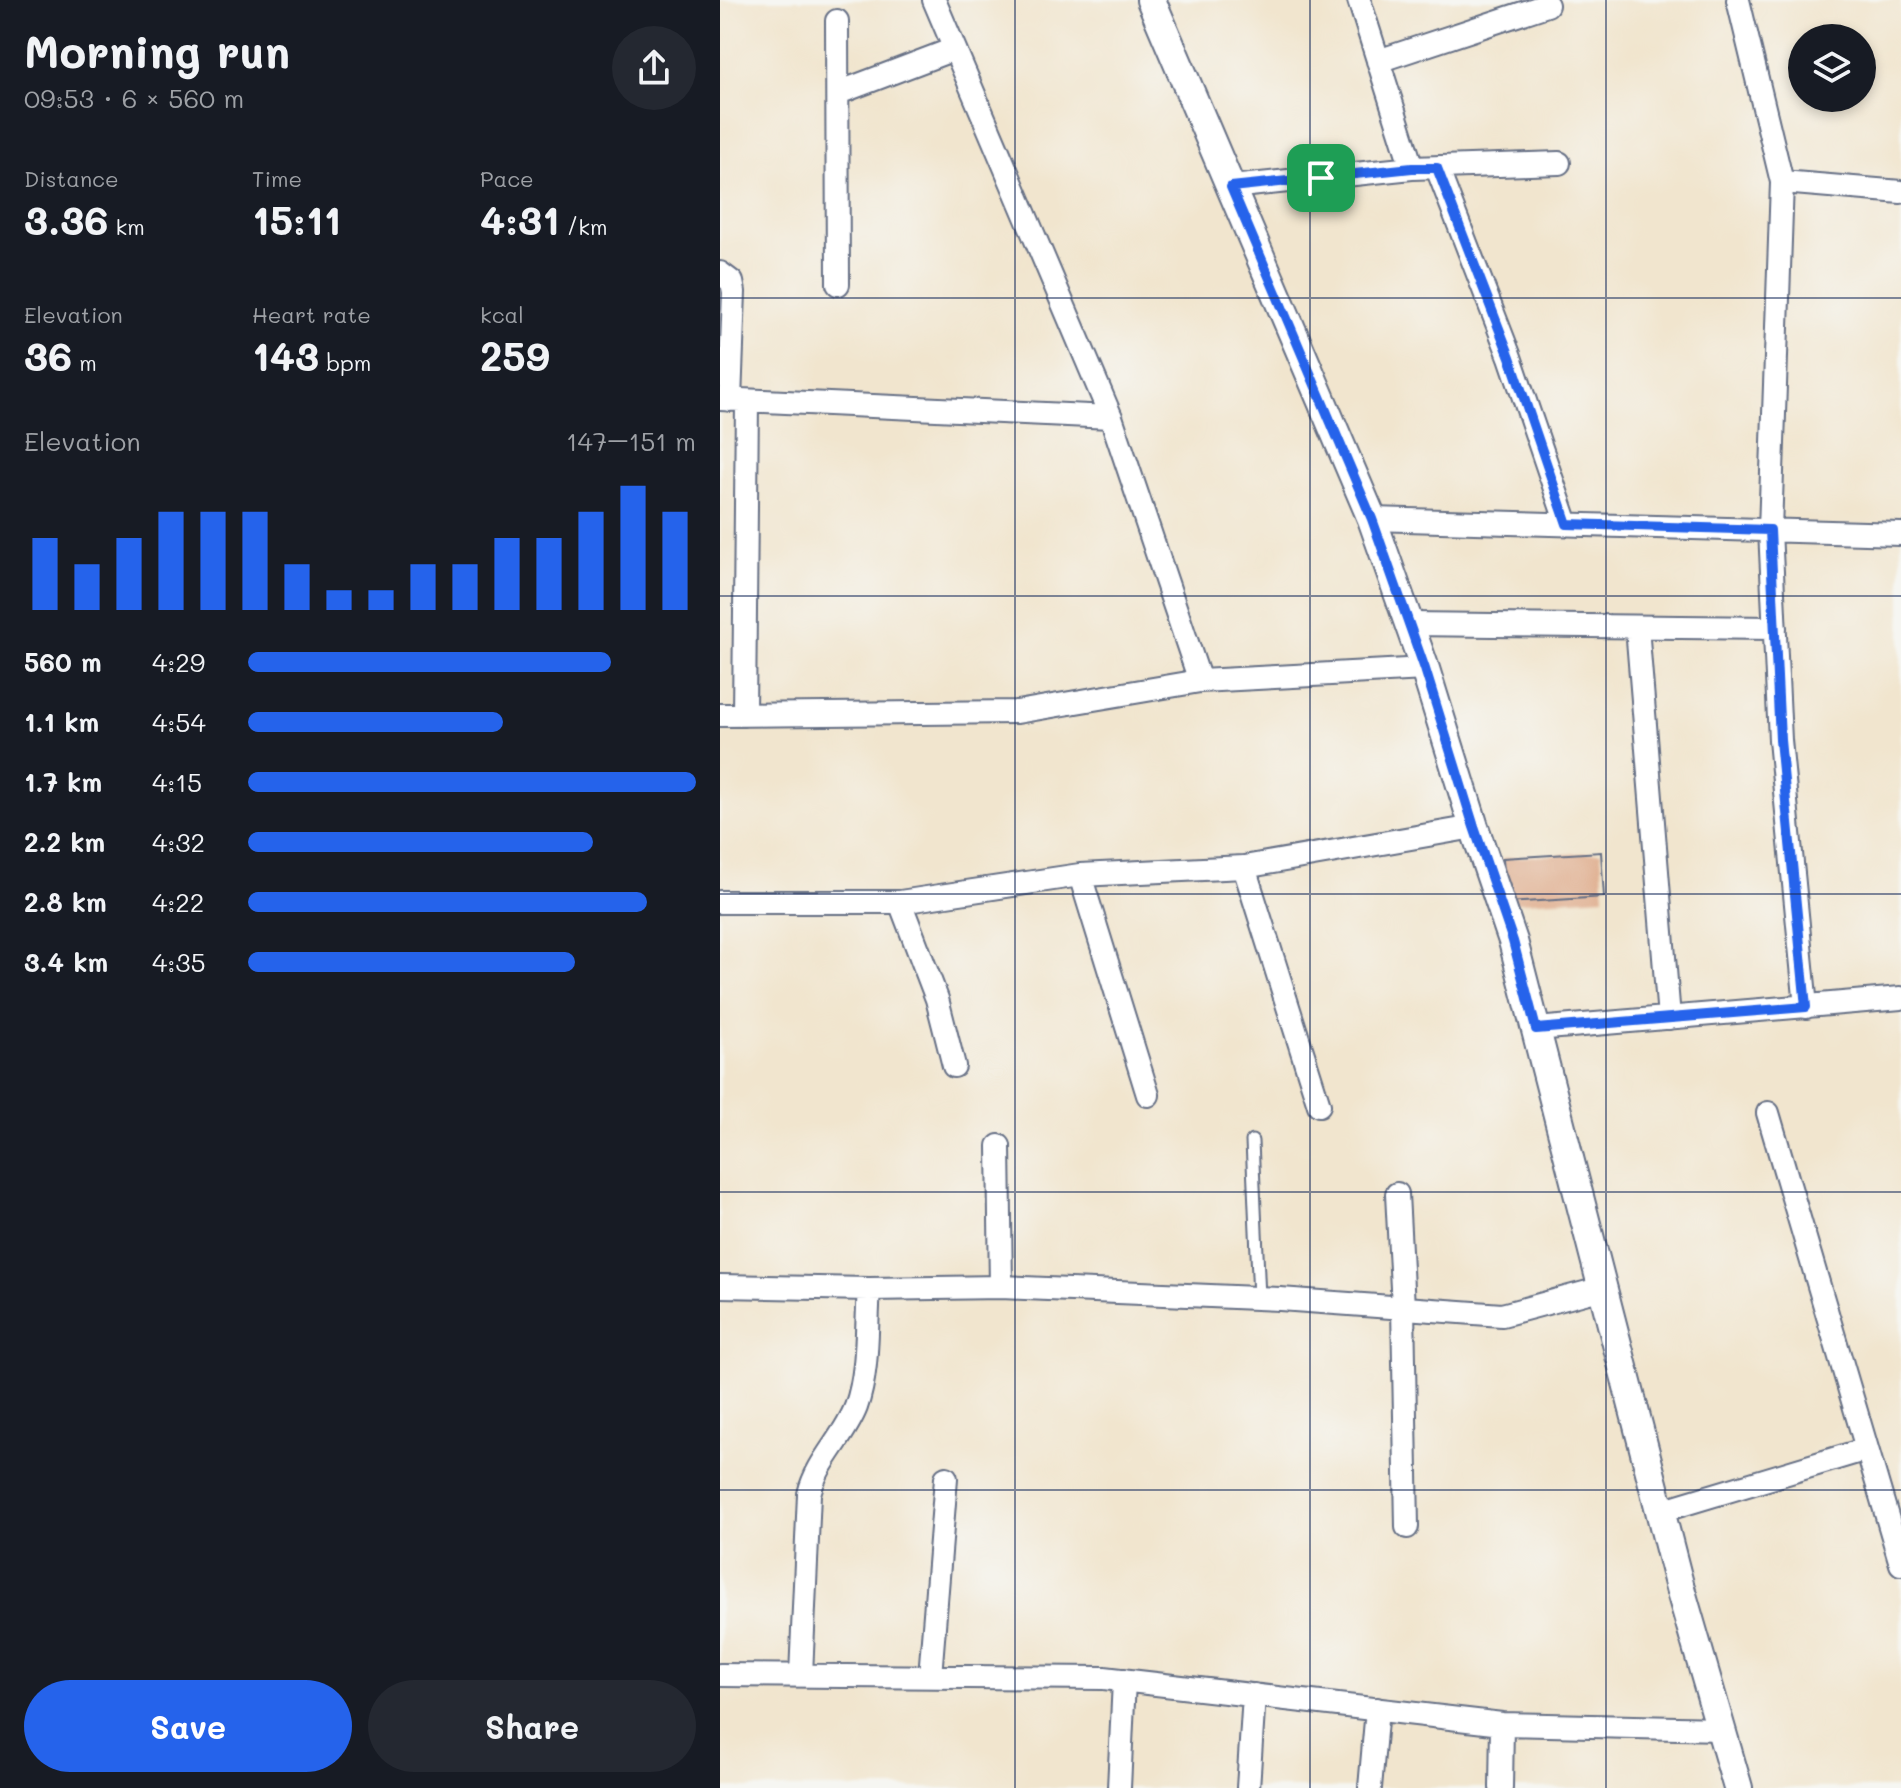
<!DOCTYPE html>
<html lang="en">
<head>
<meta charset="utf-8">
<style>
	:root { --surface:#171b24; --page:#242831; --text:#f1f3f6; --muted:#9ea1a6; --accent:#2563eb }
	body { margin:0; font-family:Mali,sans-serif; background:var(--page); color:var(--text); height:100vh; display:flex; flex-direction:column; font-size:30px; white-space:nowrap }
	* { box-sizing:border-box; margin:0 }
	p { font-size:26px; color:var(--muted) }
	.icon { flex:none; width:44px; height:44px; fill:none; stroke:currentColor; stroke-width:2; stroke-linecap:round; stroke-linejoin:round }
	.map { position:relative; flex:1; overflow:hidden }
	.side { display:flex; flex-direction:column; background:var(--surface); width:720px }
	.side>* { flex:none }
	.fabs { position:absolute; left:1068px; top:24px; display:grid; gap:16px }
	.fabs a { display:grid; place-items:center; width:88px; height:88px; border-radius:50%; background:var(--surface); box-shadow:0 4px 12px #0003; font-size:40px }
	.pin { position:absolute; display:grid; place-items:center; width:68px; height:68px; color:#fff; margin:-34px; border-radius:16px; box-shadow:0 4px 12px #0006 }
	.round { display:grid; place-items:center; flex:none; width:84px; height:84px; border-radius:42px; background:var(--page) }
	.overview { display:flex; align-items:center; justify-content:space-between; height:136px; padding:0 24px }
	h1 { font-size:44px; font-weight:700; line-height:60px }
	.metrics { display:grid; grid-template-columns:repeat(3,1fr); gap:12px; height:136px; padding:8px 24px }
	.metrics div { display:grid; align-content:center }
	.metrics b { font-size:40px; font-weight:700 }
	.metrics small { font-size:22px; font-weight:400 }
	.metrics p { font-size:22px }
	.chart { height:224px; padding:16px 24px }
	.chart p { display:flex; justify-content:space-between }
	.chart svg { width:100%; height:144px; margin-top:8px; stroke:var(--accent); stroke-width:6 }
	.cta { display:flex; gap:16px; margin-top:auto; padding:16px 24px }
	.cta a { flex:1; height:92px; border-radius:48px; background:var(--accent); color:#fff; font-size:32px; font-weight:700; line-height:92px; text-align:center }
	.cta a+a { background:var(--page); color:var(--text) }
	ul { padding:0 24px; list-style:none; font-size:26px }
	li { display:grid; grid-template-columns:128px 96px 1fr; align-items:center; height:60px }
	li i { height:20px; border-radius:10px; background:var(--accent) }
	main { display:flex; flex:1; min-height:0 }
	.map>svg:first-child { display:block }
	.building { fill:#e0b092 }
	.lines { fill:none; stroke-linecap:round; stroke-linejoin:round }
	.service-casing { stroke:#666f85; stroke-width:15 }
	.minor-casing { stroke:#666f85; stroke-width:26 }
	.tertiary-casing { stroke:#666f85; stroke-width:32 }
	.service { stroke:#fff; stroke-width:11 }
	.minor { stroke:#fff; stroke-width:22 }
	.tertiary { stroke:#fff; stroke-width:28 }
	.route-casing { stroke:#fff; stroke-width:16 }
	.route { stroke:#2563eb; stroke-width:10 }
	.grid { fill:none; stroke:#1b2f5e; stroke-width:2; stroke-opacity:0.55 }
</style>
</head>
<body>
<main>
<section class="side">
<div class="overview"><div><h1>Morning run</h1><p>09:53 · 6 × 560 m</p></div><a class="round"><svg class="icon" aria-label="share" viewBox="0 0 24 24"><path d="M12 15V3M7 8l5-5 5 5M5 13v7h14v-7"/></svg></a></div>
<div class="metrics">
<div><p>Distance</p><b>3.36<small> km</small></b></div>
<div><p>Time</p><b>15:11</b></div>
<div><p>Pace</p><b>4:31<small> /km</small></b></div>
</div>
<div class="metrics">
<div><p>Elevation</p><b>36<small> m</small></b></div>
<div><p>Heart rate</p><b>143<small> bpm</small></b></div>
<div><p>kcal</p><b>259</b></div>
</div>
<div class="chart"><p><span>Elevation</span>147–151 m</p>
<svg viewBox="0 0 160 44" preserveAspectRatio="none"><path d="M5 44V22M15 44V30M25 44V22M35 44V14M45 44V14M55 44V14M65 44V30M75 44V38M85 44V38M95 44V30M105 44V30M115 44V22M125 44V22M135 44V14M145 44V6M155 44V14"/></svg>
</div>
<ul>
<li><b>560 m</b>4:29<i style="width:81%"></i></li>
<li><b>1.1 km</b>4:54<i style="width:57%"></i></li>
<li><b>1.7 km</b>4:15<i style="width:100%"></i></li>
<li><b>2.2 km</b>4:32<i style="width:77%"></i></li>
<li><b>2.8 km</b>4:22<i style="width:89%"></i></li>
<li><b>3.4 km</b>4:35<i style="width:73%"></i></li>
</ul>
<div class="cta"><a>Save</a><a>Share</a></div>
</section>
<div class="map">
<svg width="1181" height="1788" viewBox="0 0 1181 1788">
	<rect width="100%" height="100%" fill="#f6f6f2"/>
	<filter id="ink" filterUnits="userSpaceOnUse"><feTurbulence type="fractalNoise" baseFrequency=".0125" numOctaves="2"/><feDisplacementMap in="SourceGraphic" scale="16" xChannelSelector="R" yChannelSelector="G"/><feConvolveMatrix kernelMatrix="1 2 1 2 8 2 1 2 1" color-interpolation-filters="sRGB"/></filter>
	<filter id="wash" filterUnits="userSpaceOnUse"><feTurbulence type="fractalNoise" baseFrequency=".006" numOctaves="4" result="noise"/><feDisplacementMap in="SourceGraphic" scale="32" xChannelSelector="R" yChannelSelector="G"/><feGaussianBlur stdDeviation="1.8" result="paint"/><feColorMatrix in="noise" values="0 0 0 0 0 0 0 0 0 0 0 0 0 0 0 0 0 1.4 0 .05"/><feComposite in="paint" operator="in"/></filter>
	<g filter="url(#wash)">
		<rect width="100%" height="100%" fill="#f1e5ce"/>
		<g id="blocks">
			<path class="building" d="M881 852 884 897 786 903 783 858Z"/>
		</g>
	</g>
	<g filter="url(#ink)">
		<use href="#blocks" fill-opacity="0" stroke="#666f85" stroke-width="2"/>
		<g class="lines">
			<defs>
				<path id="service" d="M532 1141 539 1298"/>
				<path id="minor" d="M214 0 391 417 480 681 705 669
					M639 0 692 168
					M1018 0 1062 182 1050 530 1060 740 1086 1007
					M117 21 118 284
					M658 61 827 5
					M118 93 234 49
					M717 168 790 357 847 524
					M1062 182 1181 192
					M511 187 692 168 839 163
					M0 273 12 282 14 292 10 400
					M0 399 391 417
					M652 519 1181 534
					M689 624 1055 628
					M917 627 949 1018
					M0 715 297 712 480 681
					M24 715 27 401
					M524 867 599 1105
					M360 875 428 1095
					M0 902H180L360 875 524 867 754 827
					M180 902 217 999 234 1066
					M816 1029 1181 998
					M1048 1113 1181 1564
					M279 1146 281 1287
					M677 1194 683 1307 687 1527
					M0 1286 149 1289 281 1287 560 1299 782 1315 883 1288
					M941 1511 1147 1449
					M0 1675 384 1678 782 1724 1001 1729
					M81 1675 89 1494C97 1461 124 1438 136 1407 149 1371 146 1327 149 1289
					M210 1676 226 1478
					M399 1788 404 1680
					M528 1788 534 1695
					M650 1788 657 1709
					M781 1788 782 1724"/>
				<path id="tertiary" d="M431 0 652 519 705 669 754 827 793 941 960 1588 1018 1788"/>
			</defs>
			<use href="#service" class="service-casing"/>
			<use href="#minor" class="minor-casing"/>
			<use href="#tertiary" class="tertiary-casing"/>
			<use href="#service" class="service"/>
			<use href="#minor" class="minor"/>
			<use href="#tertiary" class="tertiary"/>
		</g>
	</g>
	<g class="lines" filter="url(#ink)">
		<defs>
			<path id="route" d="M692 168H717L790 357 847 524 1050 530 1060 740 1086 1007 816 1029 793 941 754 827 705 669 652 519 511 187Z"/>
		</defs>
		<use href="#route" class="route-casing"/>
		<use href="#route" class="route"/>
	</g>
	<path class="grid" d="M295 0V1788M590 0V1788M886 0V1788M0 298H1181M0 596H1181M0 894H1181M0 1192H1181M0 1490H1181"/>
</svg>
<div class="fabs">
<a><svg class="icon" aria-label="layers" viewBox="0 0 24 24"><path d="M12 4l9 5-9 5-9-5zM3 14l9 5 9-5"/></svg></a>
</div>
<div class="pin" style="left:601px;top:178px;background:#1e9e55"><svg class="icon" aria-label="arrive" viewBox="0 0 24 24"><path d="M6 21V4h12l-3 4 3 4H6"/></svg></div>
</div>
</main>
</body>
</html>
